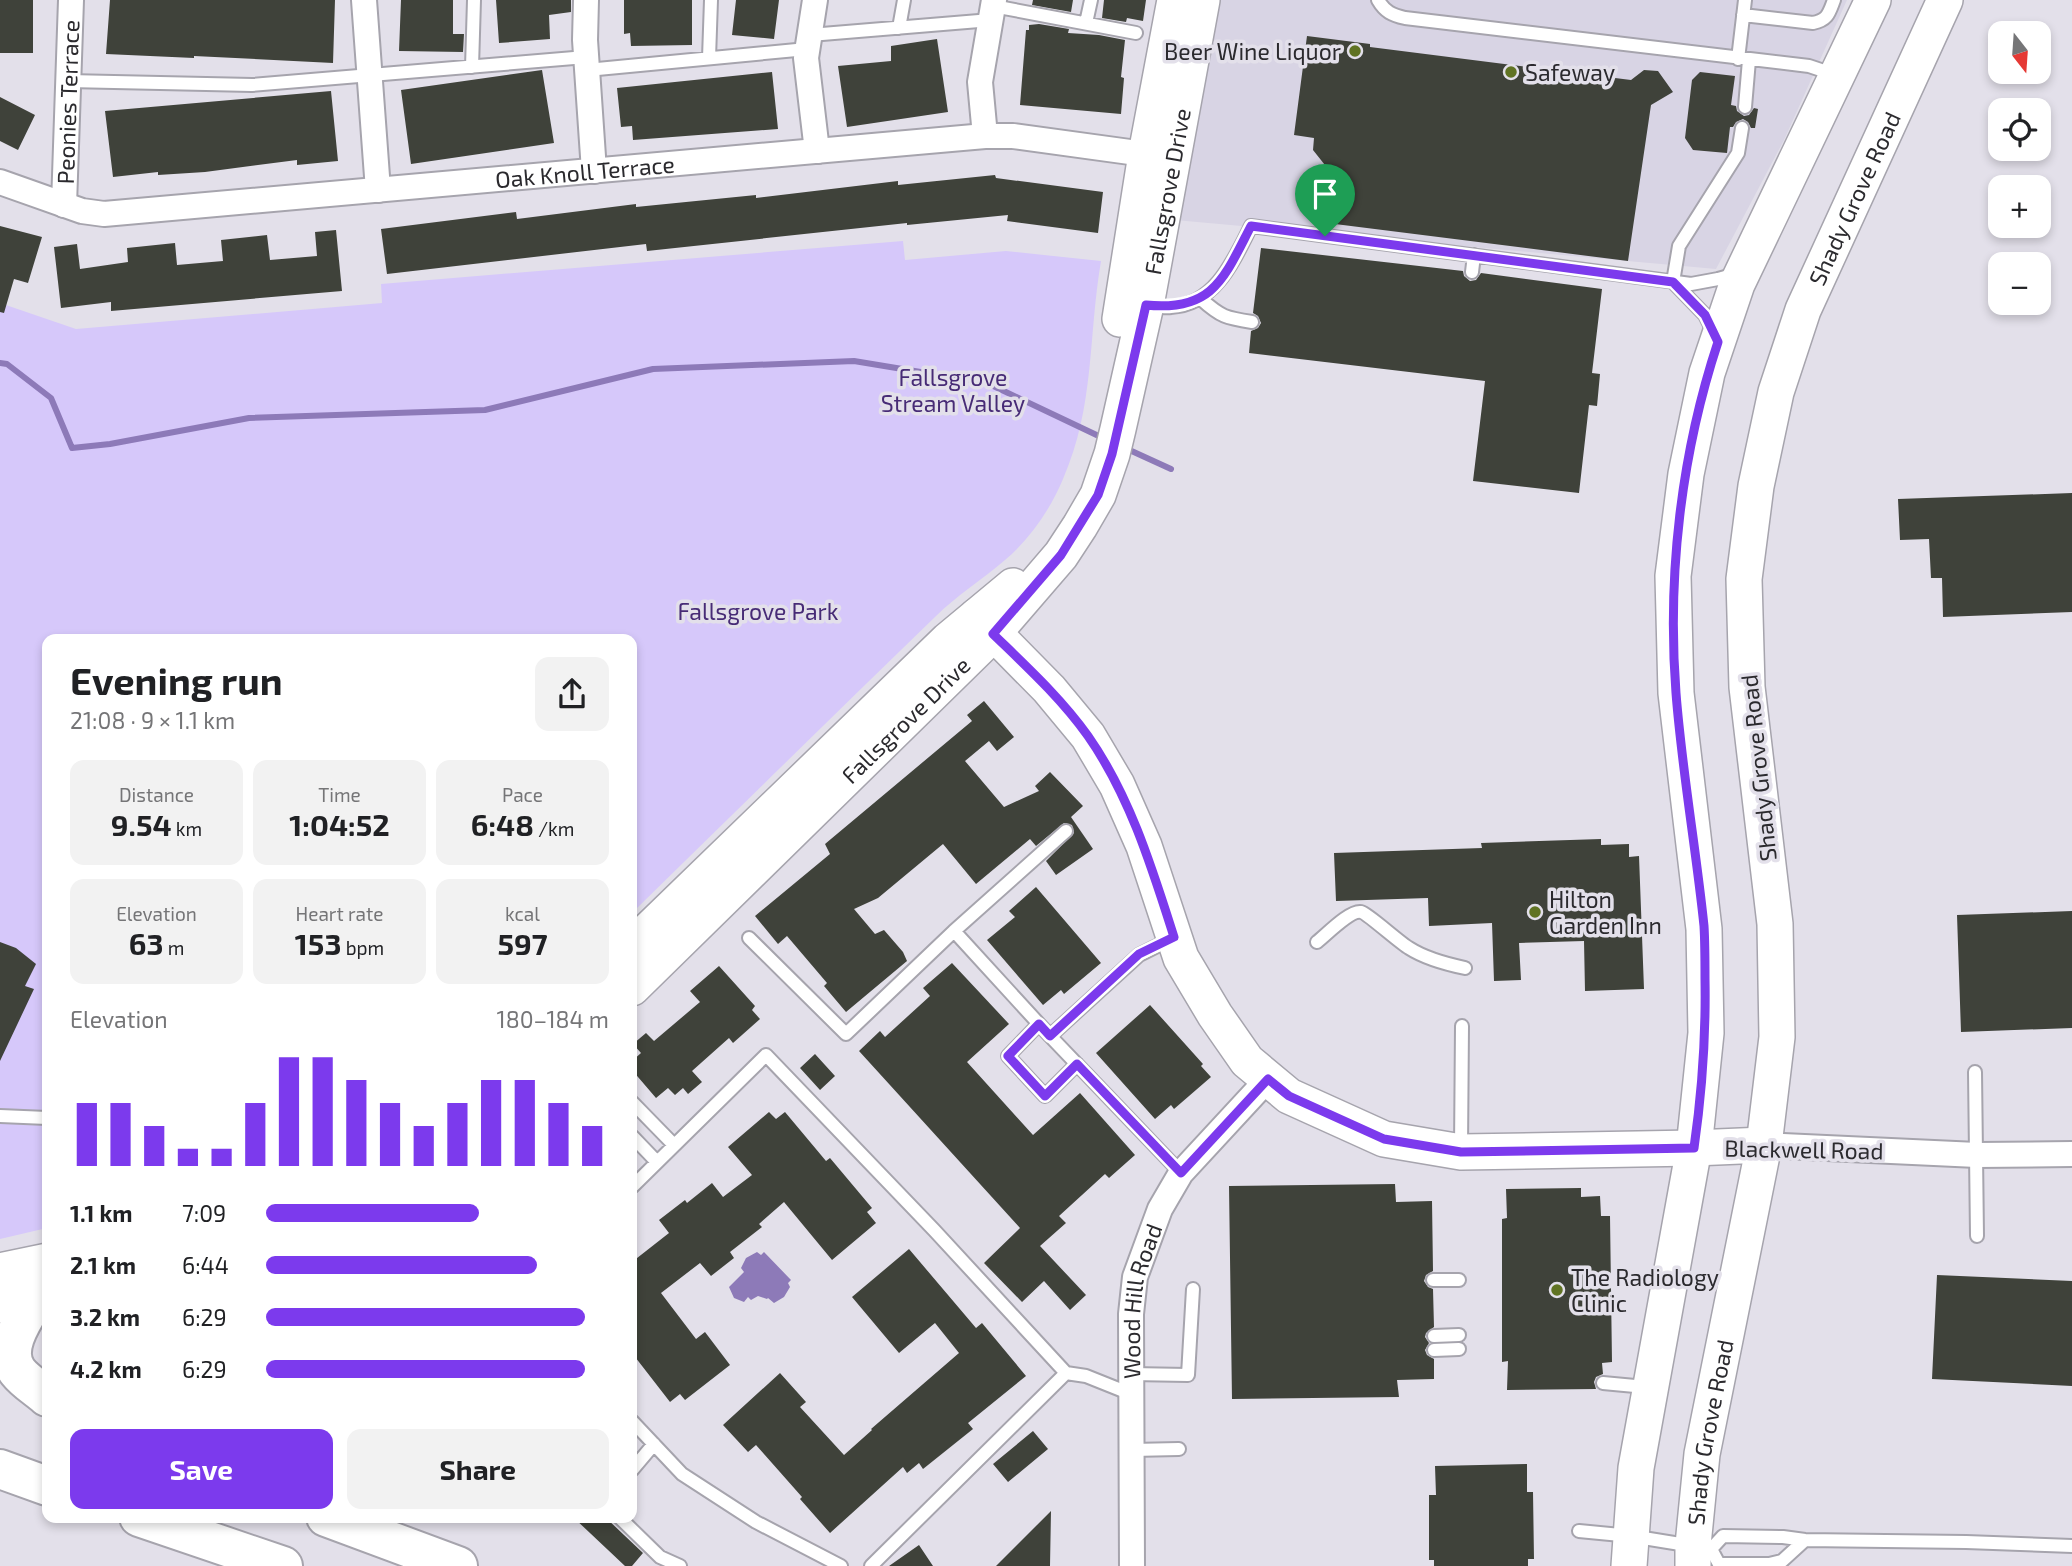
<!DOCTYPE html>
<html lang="en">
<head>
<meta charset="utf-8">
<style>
	:root { --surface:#fff; --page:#f2f2f2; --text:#202124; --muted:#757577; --accent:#7c3aed }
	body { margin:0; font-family:"Exo 2",sans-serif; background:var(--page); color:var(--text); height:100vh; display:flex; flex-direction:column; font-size:26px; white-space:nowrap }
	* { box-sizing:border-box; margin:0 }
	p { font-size:23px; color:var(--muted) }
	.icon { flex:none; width:38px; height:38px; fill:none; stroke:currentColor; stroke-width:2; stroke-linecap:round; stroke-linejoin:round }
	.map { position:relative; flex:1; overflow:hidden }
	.details { position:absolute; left:42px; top:634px; width:595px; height:889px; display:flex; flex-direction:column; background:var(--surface); border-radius:14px; box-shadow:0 4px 10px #0003 }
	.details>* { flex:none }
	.needle { width:46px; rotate:163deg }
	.buttons { position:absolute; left:1988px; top:21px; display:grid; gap:14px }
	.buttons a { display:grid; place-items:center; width:63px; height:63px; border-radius:14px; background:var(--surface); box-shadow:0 4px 10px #0003; font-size:35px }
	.pin { position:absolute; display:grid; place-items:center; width:60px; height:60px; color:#fff; margin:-72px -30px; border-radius:50% 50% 50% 0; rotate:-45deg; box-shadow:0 0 7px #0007 }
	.pin .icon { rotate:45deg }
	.round { display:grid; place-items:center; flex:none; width:74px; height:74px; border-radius:14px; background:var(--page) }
	.overview { display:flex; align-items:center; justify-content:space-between; height:119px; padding:0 28px }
	h1 { font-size:38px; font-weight:700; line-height:52px }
	.figures { display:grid; grid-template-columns:repeat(3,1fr); gap:10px; height:119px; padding:7px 28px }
	.figures div { display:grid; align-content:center; border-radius:14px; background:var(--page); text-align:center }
	.figures b { font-size:30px; font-weight:700 }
	.figures small { font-size:19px; font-weight:400 }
	.figures p { font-size:19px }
	.chart { height:196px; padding:14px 28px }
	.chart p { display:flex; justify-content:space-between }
	.chart svg { width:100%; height:126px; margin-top:7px; stroke:var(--accent); stroke-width:6 }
	.cta { display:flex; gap:14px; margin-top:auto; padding:14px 28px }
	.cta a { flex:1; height:80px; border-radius:14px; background:var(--accent); color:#fff; font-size:28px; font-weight:700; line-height:80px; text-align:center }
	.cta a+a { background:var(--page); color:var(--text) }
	ul { padding:0 28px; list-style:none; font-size:23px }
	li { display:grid; grid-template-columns:112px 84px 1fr; align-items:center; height:52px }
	li i { height:18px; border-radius:9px; background:var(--accent) }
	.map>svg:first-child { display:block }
	.built { fill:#d8d4e4 }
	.green { fill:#d6c8fa }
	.water { fill:#8d7ab8 }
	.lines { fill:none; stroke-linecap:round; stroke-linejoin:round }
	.stream { stroke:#8d7ab8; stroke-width:6 }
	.building { fill:#3f423a }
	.lane-casing { stroke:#a6a4ad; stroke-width:16 }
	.street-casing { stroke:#a6a4ad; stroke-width:28 }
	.secondary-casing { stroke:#a6a4ad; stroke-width:38 }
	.primary-casing { stroke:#a6a4ad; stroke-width:42 }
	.lane { stroke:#fff; stroke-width:12 }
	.street { stroke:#fff; stroke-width:24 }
	.secondary { stroke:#fff; stroke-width:35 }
	.primary { stroke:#fff; stroke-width:38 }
	.route-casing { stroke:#fff; stroke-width:14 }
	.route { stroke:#7c3aed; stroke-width:9 }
	.poi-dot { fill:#607323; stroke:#e3e0ea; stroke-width:2.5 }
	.labels { text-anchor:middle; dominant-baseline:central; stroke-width:7; stroke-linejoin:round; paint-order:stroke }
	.poi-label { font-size:23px; fill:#2b2a2e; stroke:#e3e0ea; text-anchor:start }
	.street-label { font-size:23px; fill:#2b2a2e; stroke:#e3e0ea }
	.park-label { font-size:23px; fill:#472b76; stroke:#e3e0ea }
</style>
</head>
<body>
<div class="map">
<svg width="2072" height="1566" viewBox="0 0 2072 1566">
	<rect width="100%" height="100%" fill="#e3e0ea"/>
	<path class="built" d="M1219 0H1847L1784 140 1716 269 1175 220Z"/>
	<path class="green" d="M903 241 905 260 1006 251 1101 261C1088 337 1095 406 1063 479 1050 510 1030 539 1005 560 982 580 957 595 935 617 834 715 733 814 632 913V639H47V1228L0 1239V303L76 329 382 303 381 284Z"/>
	<path class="water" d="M757 1252 761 1255 764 1252 791 1280 788 1283 790 1287 784 1297 774 1303 768 1298 767 1299 758 1296 751 1300 748 1297 744 1302 734 1298 729 1287 744 1272 741 1268 746 1258Z"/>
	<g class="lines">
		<path class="stream" d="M0 363 7 364 51 398 72 448 110 444 249 418 485 410 653 369 854 361 987 383 1105 439
			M1125 448 1171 469"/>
	</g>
	<path class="building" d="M0 0H33V53H0Z
		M110 0H335L333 63 194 56V58L106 54Z
		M401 0H453V34H464L463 52 399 51Z
		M496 0H571V12L549 15 550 39 499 43Z
		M624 0H692V45L631 46 630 33 624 34Z
		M736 0H779L774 39 732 35Z
		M1033 0H1073L1071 12 1032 5Z
		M1104 0H1146L1143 21 1127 18 1126 22 1102 18Z
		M1039 24 1069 29 1068 33 1099 35 1125 40 1121 77 1124 78 1121 114 1020 105 1026 30H1029V25Z
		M1307 36 1370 44V47L1623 79 1631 80 1644 70 1658 71 1673 92 1651 105 1628 261 1335 224 1340 184 1313 150 1314 138 1294 135Z
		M937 39 948 112 847 127 838 66 891 61V46Z
		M542 70 554 143 411 164 401 90Z
		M772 72 778 129 633 140 632 126 621 127 617 88Z
		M1700 72 1735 76 1731 105 1736 106 1737 111 1744 116 1749 115 1754 108 1758 109 1755 128H1751L1748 122 1743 119 1736 122 1733 127H1730L1727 153 1693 150 1685 138 1692 80Z
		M331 91 338 161 297 165V160L205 172 158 175V172L113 177 105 111Z
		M0 97 35 115 18 150 0 141Z
		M995 175 996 178 1103 192 1098 233 1007 221 1008 215 907 225V223L647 251 646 244 387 274 381 229 516 212 517 219 636 204V207L756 195V198L898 181V185Z
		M0 226 42 237 28 283 14 279 4 313 0 312Z
		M336 230 342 291 111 311V302L61 308 54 247 77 244 80 269 128 262 127 248 175 243 177 265 223 261 221 240 267 235 270 260 317 256 315 232Z
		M1261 248 1463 271 1464 276 1470 281 1476 280 1481 273 1602 289 1592 373 1600 374 1597 406 1589 405 1579 493 1473 481 1485 381 1249 353 1251 331 1258 328 1261 323 1258 316 1253 313Z
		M2072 493V612L1943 617 1942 578H1931L1929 539 1900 540 1898 499Z
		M984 701 1014 737 997 751 989 741 965 761 1004 807 1039 791 1035 786 1050 772 1083 806 1071 817 1093 849 1056 875 1046 861 1074 833 1072 825 1064 823 1036 846 1030 839 976 884 943 844 878 898 854 909 875 934 884 930 903 952 907 961 846 1012 824 986 827 983 787 936 778 944 755 916 830 854 825 844 972 721 967 715Z
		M1601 839V845L1629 844V857L1639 856 1644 989 1585 991 1584 941 1519 943 1521 980 1494 981 1492 923 1429 926 1428 898 1336 901 1334 853 1482 848 1481 843Z
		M1036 887 1101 963 1064 994 1061 990 1043 1005 987 940 1015 917 1009 911Z
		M2072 911V1028L1961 1032 1957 915Z
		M0 942 16 948 36 964 25 986 34 989 0 1061Z
		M952 963 1009 1024 967 1062 1033 1135 1080 1093 1135 1155 1109 1178 1105 1174 1059 1216 1066 1223 1040 1246 1086 1295 1070 1310 1044 1281 1022 1302 984 1263 1020 1228 859 1051 880 1031 885 1037 930 996 923 988Z
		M719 966 755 1006 752 1010 760 1019 733 1043 729 1038 692 1071 702 1082 688 1094 683 1088 675 1095 668 1088 656 1098 632 1070V1061L641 1053 633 1044 646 1033 654 1041 700 1002 690 991Z
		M1150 1005 1203 1064 1201 1066 1211 1077 1174 1109 1171 1105 1155 1119 1096 1053Z
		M815 1054 835 1076 820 1090 800 1068Z
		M769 1112 776 1119 785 1112 826 1161 830 1158 872 1208 867 1212 876 1223 832 1260 784 1202 759 1224 762 1227 730 1252 734 1258 711 1276 700 1263 661 1293 696 1339 705 1332 730 1365 685 1400 680 1394 670 1402 632 1353V1262L669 1233 659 1220 685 1200 687 1203 712 1183 723 1197 752 1175 728 1147Z
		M1395 1184 1396 1202 1432 1201 1433 1271 1426 1275 1424 1281 1428 1287 1433 1289 1434 1327 1426 1333 1425 1337 1429 1343 1425 1350 1427 1355 1434 1359V1379L1397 1380 1399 1397 1232 1399 1229 1186Z
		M1581 1188V1197L1600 1196 1601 1216H1610L1612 1362 1602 1363 1603 1374 1596 1377 1594 1382 1596 1389 1507 1390 1508 1361 1502 1362V1219L1507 1218 1506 1189Z
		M909 1249 976 1328 982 1323 1026 1376 968 1423 973 1429 923 1469 919 1463 907 1473 903 1467 830 1533 800 1499 802 1497 756 1445 748 1452 723 1425 780 1373 806 1402 800 1407 844 1455 872 1430 871 1429 959 1353 935 1323 899 1353 852 1297Z
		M1937 1275 2072 1281V1386L1932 1379Z
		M1033 1431 1048 1449 1008 1482 993 1464Z
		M1527 1464V1492H1533L1534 1559H1528V1566H1434V1560H1429V1495H1436L1435 1466Z
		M1051 1511 1050 1566H996Z
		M573 1517H605L643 1553 632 1566H625Z
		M919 1545 933 1566H889Z"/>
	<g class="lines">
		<defs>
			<path id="lane" d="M1378 0C1385 12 1392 15 1405 18L1809 66 1833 74
				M993 6 1136 33
				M1743 15 1813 23C1828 20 1829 13 1834 0
				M1086 23 1091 0
				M899 28 904 0
				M810 35 991 20
				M709 58 711 0
				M1738 59 1745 0
				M472 67 474 0
				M587 70 807 49
				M68 81 252 85 586 57
				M1745 107 1749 60
				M1472 272 1474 255
				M1673 282 1679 246 1738 153 1742 128
				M1673 282 1705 315 1714 333
				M1201 299C1221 317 1226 318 1252 322
				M1149 305C1156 306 1164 308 1171 307 1215 305 1234 260 1251 226L1691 284 1718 279 1736 274
				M954 931 1050 1036 1139 955 1171 939
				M749 938 846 1034 954 931 1066 831
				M1317 942C1326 935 1350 910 1361 912 1367 913 1400 943 1409 948 1426 959 1446 964 1465 968
				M1039 1024 1008 1056 1045 1096 1077 1064
				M1050 1036 1181 1173
				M1975 1072 1977 1236
				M632 1102 674 1145
				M0 1116 47 1118
				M632 1136 657 1162
				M1461 1148 1462 1026
				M632 1187 766 1055 934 1230 1066 1373 1086 1376 1131 1394
				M1433 1280H1459
				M1434 1336 1459 1335
				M1434 1350 1459 1349
				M1131 1374 1188 1375 1193 1289
				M1603 1383 1635 1386 1647 1391
				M632 1421 682 1474 756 1522 841 1566
				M1132 1450 1179 1449
				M632 1470 654 1444
				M619 1517 660 1557 680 1566
				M1579 1531 1631 1536 1711 1549 1719 1564H1769L1782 1561 1805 1540
				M1711 1549 1723 1536 1783 1537 1805 1540 1966 1542 2072 1546
				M871 1566 1066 1373"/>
			<g id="street">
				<path d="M364 0 378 190"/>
				<path d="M586 0 585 40 594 171"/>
				<path d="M815 0 806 58 817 151"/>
				<path d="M985 136 980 82 994 0"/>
				<path id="s1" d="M0 182 82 211 104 214 985 136H1013L1159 156"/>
				<path id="s2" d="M64 205 71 0"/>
				<path d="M1764 1145 1977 1155 2072 1154"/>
				<path id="s3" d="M1132 1566 1131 1314 1135 1277 1160 1209 1181 1173 1268 1079"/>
			</g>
			<g id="secondary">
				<path d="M1120 319 1146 154 1175 0"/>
				<path d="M977 616 1049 689 1088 736 1117 785 1144 846 1181 958 1215 1015 1247 1061 1289 1096 1384 1139 1461 1152 1694 1148 1764 1145"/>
				<path d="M632 946 948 640 1013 586"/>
				<path id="s4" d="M632 988 993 634 1061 555 1080 526 1098 495 1112 454 1118 429 1146 305 1202 0"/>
				<path d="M0 1271 47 1261"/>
				<path d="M0 1305 47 1293"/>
				<path d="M1629 1566 1636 1468 1694 1148 1706 1033 1704 929 1676 693 1673 576 1686 474 1707 373 1737 284 1873 0"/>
				<path id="s5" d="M1693 1566V1545L1702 1454 1764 1145 1777 1037 1775 924 1747 687 1744 579 1756 486 1776 392 1803 310 1945 0"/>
			</g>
			<path id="primary" d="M38 1295C26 1315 0 1349 18 1372 25 1381 38 1389 47 1397
				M0 1469 47 1486
				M139 1517 283 1566
				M326 1517 458 1566"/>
		</defs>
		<use href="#lane" class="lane-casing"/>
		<use href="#street" class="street-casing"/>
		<use href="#secondary" class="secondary-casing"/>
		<use href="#primary" class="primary-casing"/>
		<use href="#lane" class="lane"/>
		<use href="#street" class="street"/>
		<use href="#secondary" class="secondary"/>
		<use href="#primary" class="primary"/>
	</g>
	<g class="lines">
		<defs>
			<path id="route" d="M1251 226 1673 282 1705 315 1718 342C1681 454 1667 576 1676 693 1682 771 1696 848 1704 926 1705 943 1705 961 1705 979 1706 1036 1702 1092 1694 1148L1461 1152 1384 1139 1289 1096 1268 1079 1181 1173 1077 1064 1045 1096 1008 1056 1039 1024 1050 1036 1139 954 1174 937C1152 868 1130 796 1088 736 1061 698 1026 666 993 634L1061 555 1098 495 1112 454 1146 305C1213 312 1224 278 1251 226Z"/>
		</defs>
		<use href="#route" class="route-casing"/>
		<use href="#route" class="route"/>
	</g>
	<g class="poi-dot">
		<circle cx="1355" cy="51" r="7"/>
		<circle cx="1511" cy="72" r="7"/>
		<circle cx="1535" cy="912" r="7"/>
		<circle cx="1557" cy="1290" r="7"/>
	</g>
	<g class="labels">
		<g class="poi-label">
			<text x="1341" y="51" text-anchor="end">Beer Wine Liquor</text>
			<text x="1525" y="72">Safeway</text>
			<text x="1549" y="899">Hilton<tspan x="1549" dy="26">Garden Inn</tspan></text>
			<text x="1571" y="1277">The Radiology<tspan x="1571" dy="26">Clinic</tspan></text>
		</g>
		<g class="street-label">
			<text stroke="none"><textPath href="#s2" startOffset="103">Peonies Terrace</textPath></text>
			<text stroke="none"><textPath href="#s1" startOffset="592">Oak Knoll Terrace</textPath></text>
			<text stroke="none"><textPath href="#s4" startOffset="992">Fallsgrove Drive</textPath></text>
			<text stroke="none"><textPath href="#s5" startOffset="1395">Shady Grove Road</textPath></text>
			<text stroke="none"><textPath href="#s4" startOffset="383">Fallsgrove Drive</textPath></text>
			<text transform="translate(1758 768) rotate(-96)">Shady Grove Road</text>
			<text transform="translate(1804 1149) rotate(1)">Blackwell Road</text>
			<text stroke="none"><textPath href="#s3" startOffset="266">Wood Hill Road</textPath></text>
			<text stroke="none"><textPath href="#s5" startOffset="135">Shady Grove Road</textPath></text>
		</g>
		<g class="park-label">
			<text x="953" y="377">Fallsgrove<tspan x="953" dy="26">Stream Valley</tspan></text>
			<text x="758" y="611">Fallsgrove Park</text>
		</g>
	</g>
</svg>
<div class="buttons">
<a><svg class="needle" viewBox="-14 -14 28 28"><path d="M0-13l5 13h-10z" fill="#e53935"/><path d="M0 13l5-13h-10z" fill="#757577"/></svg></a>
<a><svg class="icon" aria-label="locate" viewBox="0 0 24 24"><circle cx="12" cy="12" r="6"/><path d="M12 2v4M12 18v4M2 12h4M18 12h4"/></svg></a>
<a>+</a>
<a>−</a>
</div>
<div class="pin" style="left:1325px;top:236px;background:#1e9e55"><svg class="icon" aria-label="arrive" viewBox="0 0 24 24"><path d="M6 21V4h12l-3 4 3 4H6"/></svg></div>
<section class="details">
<div class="overview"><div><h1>Evening run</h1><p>21:08 · 9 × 1.1 km</p></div><a class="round"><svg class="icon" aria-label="share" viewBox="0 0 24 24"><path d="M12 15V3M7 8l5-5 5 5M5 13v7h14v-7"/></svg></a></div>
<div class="figures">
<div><p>Distance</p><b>9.54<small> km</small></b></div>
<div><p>Time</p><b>1:04:52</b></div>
<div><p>Pace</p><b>6:48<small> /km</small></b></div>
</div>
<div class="figures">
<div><p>Elevation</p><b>63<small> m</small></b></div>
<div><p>Heart rate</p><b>153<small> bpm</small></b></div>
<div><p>kcal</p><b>597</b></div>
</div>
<div class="chart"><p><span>Elevation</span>180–184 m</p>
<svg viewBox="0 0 160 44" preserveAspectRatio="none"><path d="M5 44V22M15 44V22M25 44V30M35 44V38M45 44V38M55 44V22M65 44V6M75 44V6M85 44V14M95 44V22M105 44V30M115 44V22M125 44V14M135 44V14M145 44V22M155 44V30"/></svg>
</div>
<ul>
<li><b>1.1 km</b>7:09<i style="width:62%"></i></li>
<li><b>2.1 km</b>6:44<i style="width:79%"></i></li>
<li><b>3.2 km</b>6:29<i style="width:93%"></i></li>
<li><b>4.2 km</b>6:29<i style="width:93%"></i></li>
</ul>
<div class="cta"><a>Save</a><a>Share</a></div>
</section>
</div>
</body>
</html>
